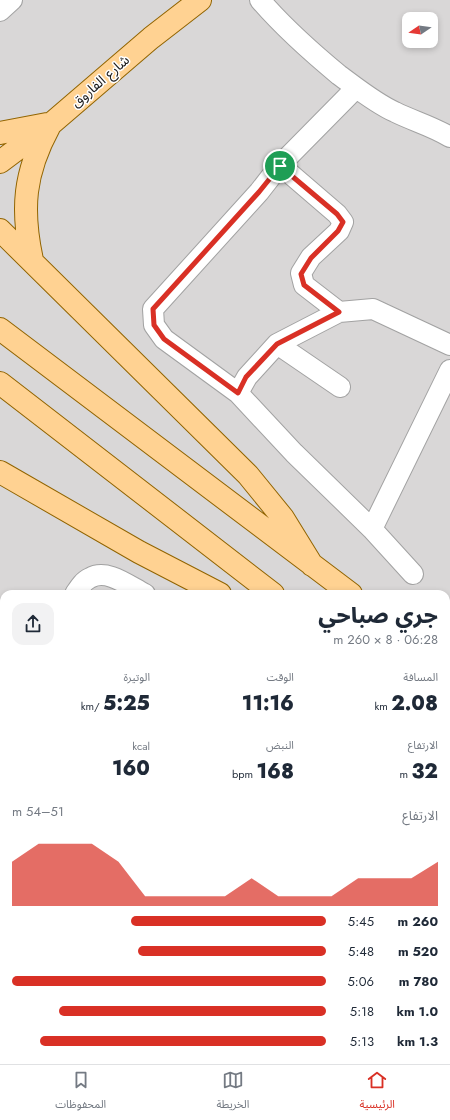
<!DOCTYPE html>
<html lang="ar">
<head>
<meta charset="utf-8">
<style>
	:root { --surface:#fff; --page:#f2f2f3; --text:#1f2937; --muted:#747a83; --line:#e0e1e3; --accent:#d93025 }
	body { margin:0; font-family:Jost,"Noto Sans Arabic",sans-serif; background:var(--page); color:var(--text); direction:rtl; height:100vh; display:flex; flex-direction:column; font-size:15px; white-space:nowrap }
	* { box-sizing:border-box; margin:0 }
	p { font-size:13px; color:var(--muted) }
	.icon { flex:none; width:22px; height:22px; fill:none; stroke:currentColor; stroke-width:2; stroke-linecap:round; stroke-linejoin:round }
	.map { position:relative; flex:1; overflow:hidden; direction:ltr }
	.side { position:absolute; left:0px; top:590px; width:450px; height:474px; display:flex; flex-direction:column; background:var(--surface); border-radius:12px 12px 0 0; box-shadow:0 2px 6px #0003; direction:rtl }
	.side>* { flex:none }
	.needle { width:26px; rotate:257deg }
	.buttons { position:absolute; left:402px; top:12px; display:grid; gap:8px }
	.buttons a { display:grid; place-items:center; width:36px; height:36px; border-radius:8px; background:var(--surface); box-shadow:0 2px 6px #0003; font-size:20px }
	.pin { position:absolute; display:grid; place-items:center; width:34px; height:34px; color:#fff; margin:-17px; border:2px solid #fff; border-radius:50%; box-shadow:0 1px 4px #0007 }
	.round { display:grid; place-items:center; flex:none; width:42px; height:42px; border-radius:12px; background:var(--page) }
	.overview { display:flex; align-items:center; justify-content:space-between; height:68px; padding:0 12px }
	h1 { font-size:22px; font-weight:800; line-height:30px }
	.metrics { display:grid; grid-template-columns:repeat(3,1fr); gap:6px; height:68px; padding:4px 12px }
	.metrics div { display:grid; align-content:center }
	.metrics b { font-size:20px; font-weight:800 }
	.metrics small { font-size:11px; font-weight:400 }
	.metrics p { font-size:11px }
	.chart { height:112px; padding:8px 12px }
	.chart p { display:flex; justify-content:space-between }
	.chart svg { width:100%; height:72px; margin-top:4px; fill:var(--accent); opacity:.7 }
	ul { padding:0 12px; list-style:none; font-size:13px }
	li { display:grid; grid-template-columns:64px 48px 1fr; align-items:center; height:30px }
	li i { height:10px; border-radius:5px; background:var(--accent) }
	.tab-bar { display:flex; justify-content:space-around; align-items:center; height:56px; border-top:1px solid var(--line); background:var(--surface); font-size:11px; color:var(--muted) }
	.tab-bar a { display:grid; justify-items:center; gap:2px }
	.tab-bar .selected { color:var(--accent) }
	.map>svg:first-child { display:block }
	.residential { fill:#d9d7d7; fill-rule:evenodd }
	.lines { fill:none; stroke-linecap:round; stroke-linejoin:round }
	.minor-casing { stroke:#a2a2a2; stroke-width:22 }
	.major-casing { stroke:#916400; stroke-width:24 }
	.minor { stroke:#fff; stroke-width:20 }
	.major { stroke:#ffd292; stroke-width:22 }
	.route-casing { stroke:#fff; stroke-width:8 }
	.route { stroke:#d93025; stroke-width:5 }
	.labels { text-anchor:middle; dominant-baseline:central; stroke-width:3; stroke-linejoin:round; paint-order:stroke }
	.street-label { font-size:14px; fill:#1b1b1b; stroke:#fff }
</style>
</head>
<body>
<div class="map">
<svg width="450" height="1064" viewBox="0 0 450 1064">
	<rect width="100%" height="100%" fill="#ede9df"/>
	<path class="residential" d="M0 0H450V1064H0ZM409 19H431V41H409ZM4 594H446V1060H4Z"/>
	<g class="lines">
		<defs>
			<path id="minor" d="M260 0C285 29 310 51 339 75 357 88 375 103 395 112 413 121 432 126 450 137
				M0 11 12 0
				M356 88 280 165 259 192 153 309 154 325 164 339 238 393 294 453 372 529 413 574
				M280 165 337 214 343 222 339 231 311 257 301 273 304 285 339 312
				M277 344 340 387
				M238 393 247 377 277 344 339 312 373 309 450 345
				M372 529 450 370
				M75 594C79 588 83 581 90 578 107 568 129 586 145 594
				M0 624 4 627
				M446 772 450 775
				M0 894 4 886
				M0 909 4 912
				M0 946 4 948
				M446 983 450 986
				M150 1064V1060"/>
			<path id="major" d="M0 133 47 124
				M0 162 52 123 151 38 200 0
				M0 230 248 475 283 518 312 565
				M32 260C21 209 24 173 49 127
				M0 329 351 594
				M0 383 273 594
				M0 472 139 552 220 594
				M446 664 450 667
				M446 717 450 720"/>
		</defs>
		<use href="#minor" class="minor-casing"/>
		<use href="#major" class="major-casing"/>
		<use href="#minor" class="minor"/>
		<use href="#major" class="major"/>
	</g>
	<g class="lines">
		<defs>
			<path id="route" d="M280 166 337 214 343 222 338 231 311 258 301 274 304 285 339 312 277 344 246 377 238 393 164 339 154 325 153 309 259 192Z"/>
		</defs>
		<use href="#route" class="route-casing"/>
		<use href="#route" class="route"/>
	</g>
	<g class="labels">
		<g class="street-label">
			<text transform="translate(100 81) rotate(-41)">شارع الفاروق</text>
		</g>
	</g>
</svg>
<div class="buttons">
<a><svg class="needle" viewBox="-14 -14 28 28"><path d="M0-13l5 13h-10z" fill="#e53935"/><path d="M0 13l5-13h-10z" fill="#747a83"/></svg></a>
</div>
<div class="pin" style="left:280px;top:166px;background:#1e9e55"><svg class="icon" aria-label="arrive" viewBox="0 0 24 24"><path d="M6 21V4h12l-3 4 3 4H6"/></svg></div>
<section class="side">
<div class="overview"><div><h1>جري صباحي</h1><p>06:28 · 8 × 260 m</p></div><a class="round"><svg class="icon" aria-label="share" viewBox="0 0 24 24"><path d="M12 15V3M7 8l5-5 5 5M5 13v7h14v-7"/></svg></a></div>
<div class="metrics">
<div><p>المسافة</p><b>2.08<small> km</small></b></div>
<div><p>الوقت</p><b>11:16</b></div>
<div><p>الوتيرة</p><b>5:25<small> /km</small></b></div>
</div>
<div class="metrics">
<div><p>الارتفاع</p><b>32<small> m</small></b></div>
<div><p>النبض</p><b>168<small> bpm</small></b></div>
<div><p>kcal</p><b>160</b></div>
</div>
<div class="chart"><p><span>الارتفاع</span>51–54 m</p>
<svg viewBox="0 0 160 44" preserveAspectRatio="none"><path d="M0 44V17L10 6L20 6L30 6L40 17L50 38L60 38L70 38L80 38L90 27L100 38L110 38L120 38L130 27L140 27L150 27L160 17V44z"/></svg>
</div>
<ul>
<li><b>260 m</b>5:45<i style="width:62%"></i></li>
<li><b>520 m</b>5:48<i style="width:60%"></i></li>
<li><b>780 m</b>5:06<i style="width:100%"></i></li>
<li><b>1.0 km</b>5:18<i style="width:85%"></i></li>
<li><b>1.3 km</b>5:13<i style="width:91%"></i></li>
</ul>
</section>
</div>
<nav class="tab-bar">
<a class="selected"><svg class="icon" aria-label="home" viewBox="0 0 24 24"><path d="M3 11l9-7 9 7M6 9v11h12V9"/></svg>الرئيسية</a>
<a><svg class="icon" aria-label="map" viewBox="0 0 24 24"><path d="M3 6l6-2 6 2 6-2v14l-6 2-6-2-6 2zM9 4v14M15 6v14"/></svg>الخريطة</a>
<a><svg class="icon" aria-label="saved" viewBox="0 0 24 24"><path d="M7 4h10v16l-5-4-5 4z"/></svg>المحفوظات</a>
</nav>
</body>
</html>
